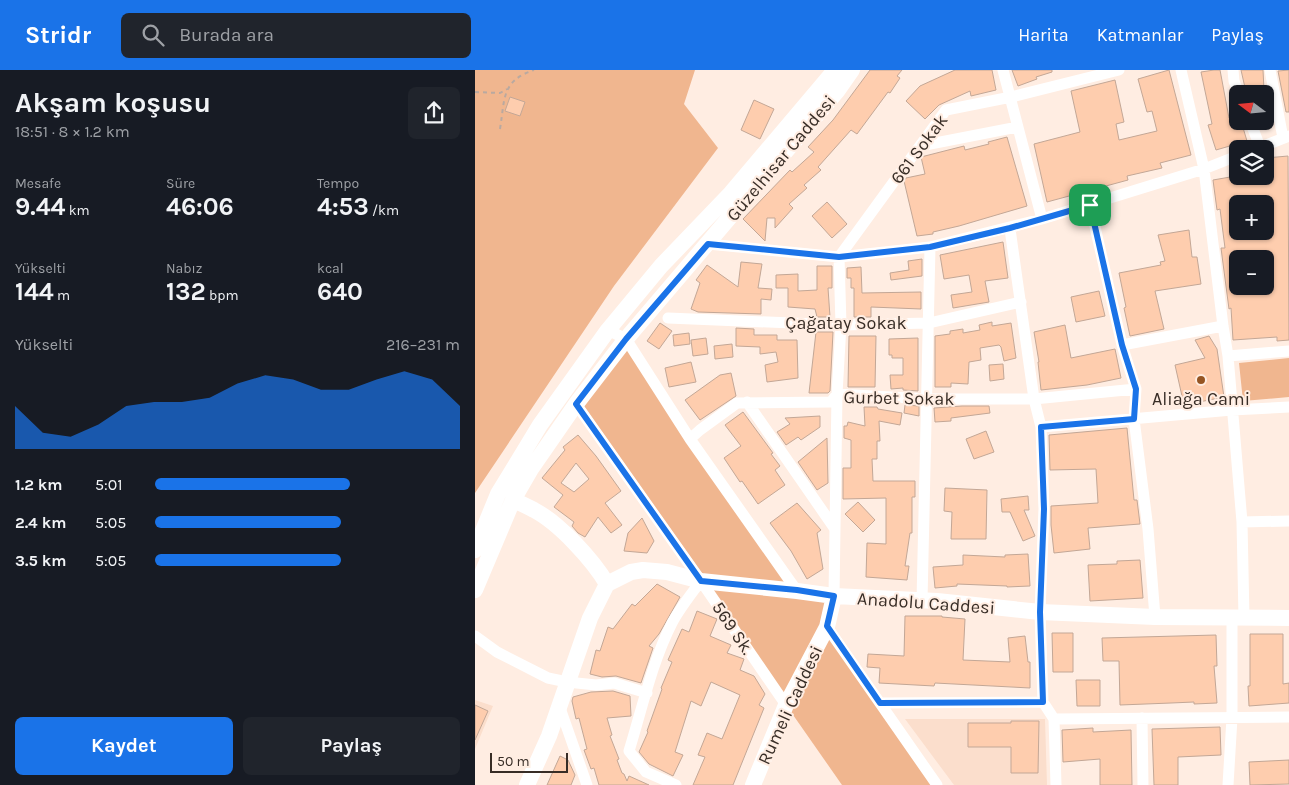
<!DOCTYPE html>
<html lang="tr">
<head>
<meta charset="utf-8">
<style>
	:root { --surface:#171b24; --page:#20242c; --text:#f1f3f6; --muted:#9ea1a6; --accent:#1a73e8 }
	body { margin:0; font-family:Karla,sans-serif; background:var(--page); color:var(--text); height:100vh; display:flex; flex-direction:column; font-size:19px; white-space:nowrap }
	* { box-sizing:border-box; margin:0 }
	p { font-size:16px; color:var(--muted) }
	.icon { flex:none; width:28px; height:28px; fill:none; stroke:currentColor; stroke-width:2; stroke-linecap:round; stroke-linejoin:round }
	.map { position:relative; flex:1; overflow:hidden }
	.details { display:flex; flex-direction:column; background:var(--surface); width:475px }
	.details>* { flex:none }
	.needle { width:32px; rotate:286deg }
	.controls { position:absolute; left:754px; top:15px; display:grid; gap:10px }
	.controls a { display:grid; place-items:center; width:45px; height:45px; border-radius:8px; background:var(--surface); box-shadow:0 1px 4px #0004; font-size:25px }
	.scale { position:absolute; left:15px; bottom:12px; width:78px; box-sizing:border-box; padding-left:5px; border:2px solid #382d26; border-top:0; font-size:14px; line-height:18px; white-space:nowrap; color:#382d26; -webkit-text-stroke:4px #ffede2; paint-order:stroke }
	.pin { position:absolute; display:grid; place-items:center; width:42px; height:42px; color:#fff; margin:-21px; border-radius:10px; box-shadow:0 2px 8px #0006 }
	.round { display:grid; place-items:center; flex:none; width:52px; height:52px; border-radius:8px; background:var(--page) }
	.headline { display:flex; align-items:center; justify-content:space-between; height:85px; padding:0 15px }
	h1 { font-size:28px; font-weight:700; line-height:38px }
	.figures { display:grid; grid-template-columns:repeat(3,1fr); gap:8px; height:85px; padding:5px 15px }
	.figures div { display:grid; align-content:center }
	.figures b { font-size:25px; font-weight:700 }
	.figures small { font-size:14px; font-weight:400 }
	.figures p { font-size:14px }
	.chart { height:140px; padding:10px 15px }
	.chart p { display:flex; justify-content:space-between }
	.chart svg { width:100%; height:90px; margin-top:5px; fill:var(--accent); opacity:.7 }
	.primary-button { display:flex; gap:10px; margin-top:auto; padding:10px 15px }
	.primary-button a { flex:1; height:58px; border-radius:8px; background:var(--accent); color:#fff; font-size:20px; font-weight:700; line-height:58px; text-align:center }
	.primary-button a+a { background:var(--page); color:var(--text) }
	ul { padding:0 15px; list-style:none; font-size:16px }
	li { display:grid; grid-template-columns:80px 60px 1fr; align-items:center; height:38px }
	li i { height:12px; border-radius:6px; background:var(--accent) }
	header { display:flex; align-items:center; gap:30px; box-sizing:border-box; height:70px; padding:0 25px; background:var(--accent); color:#fff }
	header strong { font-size:24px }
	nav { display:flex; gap:28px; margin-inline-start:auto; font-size:18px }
	.search { width:350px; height:45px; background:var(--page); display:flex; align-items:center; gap:12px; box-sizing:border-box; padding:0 18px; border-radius:8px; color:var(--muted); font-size:19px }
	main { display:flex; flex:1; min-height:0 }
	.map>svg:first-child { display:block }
	.built { fill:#fbdecc }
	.green { fill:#f0b68f }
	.building { fill:#fecdae; stroke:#c3a796; fill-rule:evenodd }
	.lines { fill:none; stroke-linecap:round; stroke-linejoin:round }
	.path { stroke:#b9a9a0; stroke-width:2; stroke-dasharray:4 4; stroke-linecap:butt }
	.street { stroke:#fff; stroke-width:11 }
	.secondary { stroke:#fff; stroke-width:16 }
	.route-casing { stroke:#fff; stroke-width:10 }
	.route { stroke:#1a73e8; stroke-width:6 }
	.poi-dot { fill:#965522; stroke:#ffede2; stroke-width:2 }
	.labels { text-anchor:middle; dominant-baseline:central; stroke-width:4; stroke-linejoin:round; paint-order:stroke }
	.street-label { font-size:18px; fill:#382d26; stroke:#ffede2 }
	.poi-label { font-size:18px; fill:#382d26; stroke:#ffede2 }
</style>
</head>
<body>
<header>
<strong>Stridr</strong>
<div class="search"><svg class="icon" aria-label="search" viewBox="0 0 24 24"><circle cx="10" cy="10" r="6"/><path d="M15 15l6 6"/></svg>Burada ara</div>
<nav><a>Harita</a><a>Katmanlar</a><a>Paylaş</a></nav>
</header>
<main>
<section class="details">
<div class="headline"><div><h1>Akşam koşusu</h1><p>18:51 · 8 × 1.2 km</p></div><a class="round"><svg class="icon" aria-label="share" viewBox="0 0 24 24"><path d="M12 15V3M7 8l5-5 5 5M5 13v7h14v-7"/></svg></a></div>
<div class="figures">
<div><p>Mesafe</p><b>9.44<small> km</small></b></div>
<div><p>Süre</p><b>46:06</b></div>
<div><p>Tempo</p><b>4:53<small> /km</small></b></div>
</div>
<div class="figures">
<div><p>Yükselti</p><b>144<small> m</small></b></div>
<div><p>Nabız</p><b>132<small> bpm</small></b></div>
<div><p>kcal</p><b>640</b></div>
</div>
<div class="chart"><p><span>Yükselti</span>216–231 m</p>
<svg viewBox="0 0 160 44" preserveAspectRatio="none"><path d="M0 44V23L10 36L20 38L30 32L40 23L50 21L60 21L70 19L80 12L90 8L100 10L110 15L120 15L130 10L140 6L150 10L160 23V44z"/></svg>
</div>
<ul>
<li><b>1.2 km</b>5:01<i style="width:64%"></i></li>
<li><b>2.4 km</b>5:05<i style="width:61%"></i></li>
<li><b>3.5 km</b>5:05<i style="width:61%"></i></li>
</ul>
<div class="primary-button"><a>Kaydet</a><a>Paylaş</a></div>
</section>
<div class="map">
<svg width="814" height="715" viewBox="0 0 814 715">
	<rect width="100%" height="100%" fill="#ffede2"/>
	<path class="built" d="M0 630 18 636 0 679Z
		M430 649H570L572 715H479Z"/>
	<path class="green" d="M0 0H220L209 34 243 78 139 216 0 423Z
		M151 269 322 520 359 526 352 557 462 715H367L101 334Z
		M814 288V327L768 331 764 293Z"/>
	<path class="building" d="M395 0H427L422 6 425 8 415 23 413 22 382 64 376 60 343 97 346 100 329 115 332 118 314 134 318 138 300 158V148H292L290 171 268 149 315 100 317 102 339 82 333 77 358 50Z
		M480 0H517L521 20 496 26 495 21 464 35 450 49 431 31 445 16Z
		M537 0H577V2L561 7 562 9 543 16Z
		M694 0 716 85 685 93 687 98 652 106 653 110 572 132 559 74 605 62 596 21 640 10 649 52 641 54 644 70 682 61 677 41 672 42 663 9Z
		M739 0H745L754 48 762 45V51H766L772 71 741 80 733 55 737 54 726 2Z
		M766 0H788L789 20 771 22Z
		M814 0V42H811L803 1Z
		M35 27 50 32 45 46 30 41Z
		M279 30 299 39 285 69 266 60Z
		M532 67 552 136 484 156 458 162V164L442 166 429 111 431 108 450 104 446 87 489 76 490 80 514 74 513 72Z
		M813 86 814 270 802 271V267L758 270 756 238 754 239 746 178H750L745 139 742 140 738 110 761 106H793L791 88ZM762 134H790L792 161H762ZM762 189H793L796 216H762Z
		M352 132 372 154 357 168 337 146Z
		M714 160 717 187H722L726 214 680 221 689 259 655 266 649 238 651 237 644 203 686 195 685 192 690 191 683 165Z
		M528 172 533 208 510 211 514 232 478 238 476 225 497 222 494 205 469 209 465 185Z
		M447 189V206L416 210 415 203 434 200 433 191Z
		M266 192 287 194 283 218 297 219 296 230 286 229V244L223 242 216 239 225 213 221 210 232 195 263 217Z
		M342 196H357V218H353L355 247H342L340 239 313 237V218H301V205L323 204V221L342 220Z
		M386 197 387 223 446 222V239L396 237V247H379V218H376V208H372V198Z
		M624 221 630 246 601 252 596 227Z
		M517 252V256L536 253 541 288 529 291 526 277 524 275 505 278 506 290 494 292 493 314 476 313V317H460V266L475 264V261L488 259V263L505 260 504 255Z
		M185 253 197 261 184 279 172 271Z
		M590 255 596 288 640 279 646 308 612 315 566 320 563 292H564L559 262Z
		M261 258 279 259V265H302V270H322L323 308 292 312 290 295 303 292 301 282 285 284V277L261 276Z
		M341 262H358L355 321 353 323H334Z
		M214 263 215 274 199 276 198 265Z
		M374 266H401L400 317H373Z
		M734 266 742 279 749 327 709 335 700 295 730 288 720 270Z
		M231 268 233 284 218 286 216 270Z
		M443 268V321L428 320V318L416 319 415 305H428V288H417V285H414V269Z
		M257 274 258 287 240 289 239 276Z
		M216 292 221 312 194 317 190 298Z
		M528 294 529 309 515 311 514 295Z
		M256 303 261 326 225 350 210 330 245 305Z
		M430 335 444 336V346L429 343Z
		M487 336H514L515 343 476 348V351L460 352 459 338Z
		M389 337H402L403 339 427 343 425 355 404 351 405 371H402V389H397L398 411H440V427H437V463H435L430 496H434L432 510 391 507 392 473 411 474V428L368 429V398H376V370L369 368V356H372L373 352 390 356Z
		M268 342 298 383 296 384 305 396 300 400 310 415 283 434 267 411 265 412 249 388 266 376 250 355Z
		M345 346V357L326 370 323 367 311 375 302 362 315 354 310 348Z
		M652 358 659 430H662L665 454 613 458 615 479 579 483 576 455V436L623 433 621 399 575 400 574 365Z
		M511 361 519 382 499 389 491 369Z
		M103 365 121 386 146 421 130 433 147 455 136 463 123 447 110 467 103 463 97 456 99 452 79 437 88 425 67 408 90 380 88 377ZM101 393 114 409 99 422 86 413Z
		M352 368 353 413 342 420 323 392Z
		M470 418 512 420 511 469H476L477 442 469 441Z
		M553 426 554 440H549L560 466 548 471 535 442H527L526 429Z
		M383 432 400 450 388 462 370 444Z
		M322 433 346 460 342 463 348 499 332 509 316 481 295 453Z
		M167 448 179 471 172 483 149 481 153 463Z
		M553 484 555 516 532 517V516L482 514V516L460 518 458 497 488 495V485L530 487V485Z
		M665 490 668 528 615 531 613 495 642 494V491Z
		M182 514 205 527 184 564 174 576 178 578 166 613 141 606 127 607 115 604 121 580 125 581 133 557 138 559 157 534 160 536Z
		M222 541 242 549 235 566 256 575 252 583 269 589 265 600 279 606 290 624 284 635 289 638 258 715H218L230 687 223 685 232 663 247 669 265 625 236 612 226 636 216 631 200 682 208 685 198 706 174 694 164 682 173 662 172 661 187 619 186 618 197 592 193 590 207 559 214 562Z
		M430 546H467V547L490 549 488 590 535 592 533 568 550 566 553 592H555V618L460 613 459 616 404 613 405 598 392 597 393 584 429 586Z
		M577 563H598V602H578Z
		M775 564H808V614L814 613V633L774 636 773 616H775Z
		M741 565 742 596H739L742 633 719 634V632L696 633 645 635 644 591H628L627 568Z
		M601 610H625V636H602Z
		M138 621 155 626 156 646 132 648 137 665 135 666 144 689 142 690 147 703 149 704 152 711 154 706 174 715H124L119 698 116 699 109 680 112 679 104 648 101 649 97 631 98 627 116 622Z
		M0 635 13 641 0 670Z
		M536 651H564L563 703H536V677H493V653H536Z
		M745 657 746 685 703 687V715H679L677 659Z
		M618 658V662L656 660 657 715H625V689L588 692 587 660Z
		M85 686 93 690 100 705 96 715H72Z
		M814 690V714L775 715 774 692Z"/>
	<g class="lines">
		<path class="path" d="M0 22 25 23 32 19
			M25 59C30 29 26 11 59 0"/>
		<path class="street" d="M528 0 567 149
			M706 0 729 99 748 256 753 286 767 452 769 548
			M758 0 759 11 764 24
			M795 0 808 68
			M775 51 785 77
			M445 76 543 57
			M781 79 814 66
			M615 135 647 275 661 319 659 349 673 459 680 547
			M535 159 559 329 566 357 569 439 565 542 568 632 579 649 581 715
			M233 174 364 187 455 177 567 149 729 99 762 86
			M193 248 366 255 454 253 546 232
			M133 260 151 269 215 369 322 521
			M647 275 748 256
			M753 286 814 281
			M272 332 360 459
			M101 334 226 511 311 635
			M566 357 757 340 814 337
			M215 369 225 360 262 333 356 332 362 324 453 329H559L661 319
			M767 452 814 451
			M359 526 362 324 366 255 364 187 471 40 536 27 644 0
			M447 531 455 177
			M352 557 462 715
			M0 566 22 582 73 608 92 612 121 615 139 613 172 623
			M405 633 568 632
			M84 635 112 715
			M667 648 668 715
			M579 649 814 647
			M201 715 171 702 154 681C167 639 177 592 197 553 205 538 216 524 226 511
			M753 715 757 648V548"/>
		<path class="secondary" d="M38 430C45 433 52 436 59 440 84 453 118 490 132 514
			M0 480 23 424 65 355 133 260 186 196 256 123 360 0
			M132 514 156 502 168 500 192 502 226 511 322 521 359 526 462 531 565 542 680 547 814 548
			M0 520 38 430 56 399 101 334 151 269 363 20 377 0
			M52 715 74 666 115 548 132 514
			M278 715 311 635 352 557 359 526"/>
	</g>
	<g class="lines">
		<defs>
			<path id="route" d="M615 135 647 275 661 319 659 349 566 357 569 439 565 542 568 632 405 633 352 556 359 526 322 520 226 511 101 334 151 269 233 174 364 187 455 177 535 158Z"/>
		</defs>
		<use href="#route" class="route-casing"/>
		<use href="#route" class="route"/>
	</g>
	<circle class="poi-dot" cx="726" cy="310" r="5"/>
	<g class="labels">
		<g class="street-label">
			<text transform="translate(444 79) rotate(-53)">661 Sokak</text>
			<text transform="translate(306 88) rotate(-50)">Güzelhisar Caddesi</text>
			<text x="371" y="253">Çağatay Sokak</text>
			<text transform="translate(424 328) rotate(1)">Gurbet Sokak</text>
			<text transform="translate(451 533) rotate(4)">Anadolu Caddesi</text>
			<text transform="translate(258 558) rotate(56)">569 Sk.</text>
			<text transform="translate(315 635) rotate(-65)">Rumeli Caddesi</text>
		</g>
		<g class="poi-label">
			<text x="726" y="329">Aliağa Cami</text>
		</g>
	</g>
</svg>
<div class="controls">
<a><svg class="needle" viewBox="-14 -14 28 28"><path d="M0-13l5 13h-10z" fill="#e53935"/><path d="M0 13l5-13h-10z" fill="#9ea1a6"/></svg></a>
<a><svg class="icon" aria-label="layers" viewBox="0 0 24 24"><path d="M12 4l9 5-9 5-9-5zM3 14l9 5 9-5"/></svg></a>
<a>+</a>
<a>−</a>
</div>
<div class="scale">50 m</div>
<div class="pin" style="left:615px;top:135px;background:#1e9e55"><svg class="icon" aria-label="arrive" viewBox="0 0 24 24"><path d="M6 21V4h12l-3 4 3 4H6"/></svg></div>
</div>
</main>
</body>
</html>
